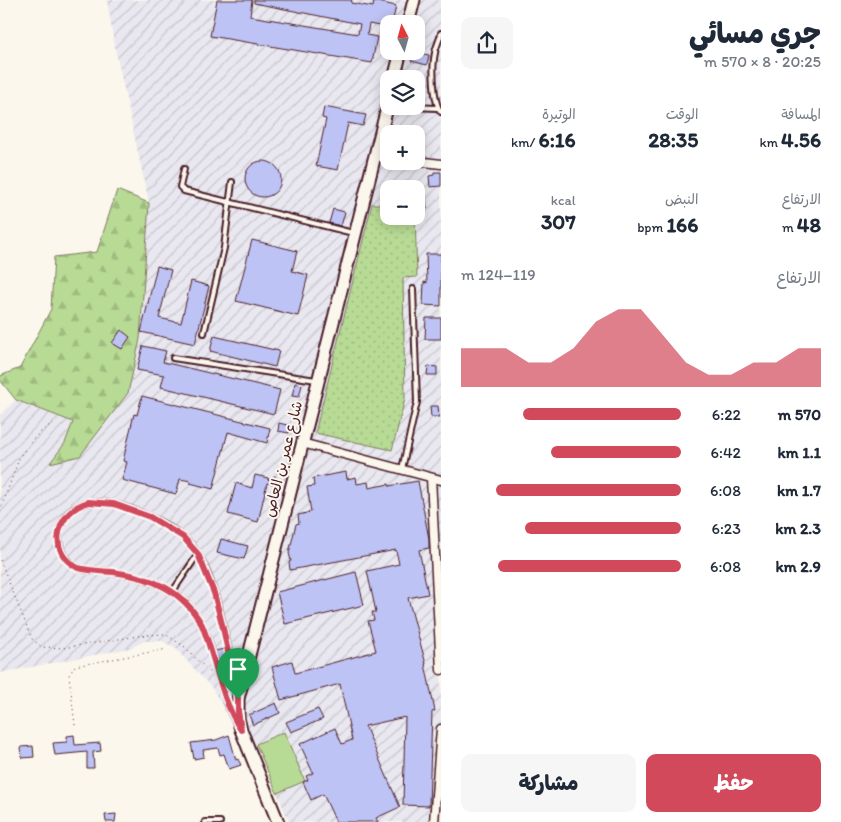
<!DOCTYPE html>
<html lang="ar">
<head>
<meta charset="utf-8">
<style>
	:root { --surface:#fff; --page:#f6f6f7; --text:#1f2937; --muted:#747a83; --accent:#d1495b }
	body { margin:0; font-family:Itim,"Playpen Sans Arabic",sans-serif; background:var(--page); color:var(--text); direction:rtl; height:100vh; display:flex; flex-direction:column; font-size:19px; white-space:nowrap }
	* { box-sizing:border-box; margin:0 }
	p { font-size:16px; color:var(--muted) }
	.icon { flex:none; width:28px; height:28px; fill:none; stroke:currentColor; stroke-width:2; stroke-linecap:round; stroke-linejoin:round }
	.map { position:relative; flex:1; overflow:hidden; direction:ltr }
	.side { display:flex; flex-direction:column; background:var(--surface); width:400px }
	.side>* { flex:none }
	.needle { width:32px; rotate:354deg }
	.tools { position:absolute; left:380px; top:15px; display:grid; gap:10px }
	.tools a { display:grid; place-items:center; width:45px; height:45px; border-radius:10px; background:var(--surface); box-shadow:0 2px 12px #0003; font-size:25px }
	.pin { position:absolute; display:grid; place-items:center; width:42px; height:42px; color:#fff; margin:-51px -21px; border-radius:50% 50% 50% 0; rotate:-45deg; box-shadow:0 0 5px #0007 }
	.pin .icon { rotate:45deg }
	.round { display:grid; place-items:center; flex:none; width:52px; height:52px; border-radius:10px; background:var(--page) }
	.headline { display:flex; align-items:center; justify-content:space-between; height:85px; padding:0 20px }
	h1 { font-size:28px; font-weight:800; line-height:38px }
	.figures { display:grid; grid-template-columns:repeat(3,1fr); gap:8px; height:85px; padding:5px 20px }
	.figures div { display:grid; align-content:center }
	.figures b { font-size:21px; font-weight:800 }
	.figures small { font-size:14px; font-weight:400 }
	.figures p { font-size:14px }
	.chart { height:140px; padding:10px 20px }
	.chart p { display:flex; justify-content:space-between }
	.chart svg { width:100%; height:90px; margin-top:5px; fill:var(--accent); opacity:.7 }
	.cta { display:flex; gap:10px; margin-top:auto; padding:10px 20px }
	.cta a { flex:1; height:58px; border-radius:10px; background:var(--accent); color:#fff; font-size:20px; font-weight:800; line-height:58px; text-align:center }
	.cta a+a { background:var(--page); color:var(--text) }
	ul { padding:0 20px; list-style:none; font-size:16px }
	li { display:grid; grid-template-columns:80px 60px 1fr; align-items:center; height:38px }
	li i { height:12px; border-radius:6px; background:var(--accent) }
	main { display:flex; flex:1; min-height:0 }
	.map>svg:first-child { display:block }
	.industrial { fill:url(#industrial-furrows); fill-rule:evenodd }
	.grass { fill:url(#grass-dots); stroke:#807c60 }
	.forest { fill:url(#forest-firs); stroke:#807c60 }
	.park { fill:#b7da94; stroke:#807c60 }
	.building { fill:#bec3f5; stroke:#4a1f2b }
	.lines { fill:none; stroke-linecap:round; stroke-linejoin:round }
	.lane-casing { stroke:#4a1f2b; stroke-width:8 }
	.street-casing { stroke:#4a1f2b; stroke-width:11 }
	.secondary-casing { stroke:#4a1f2b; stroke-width:15 }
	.path { stroke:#4a1f2b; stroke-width:1; stroke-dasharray:1 4; stroke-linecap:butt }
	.lane { stroke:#fbf7ec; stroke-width:4 }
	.street { stroke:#fbf7ec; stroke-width:8 }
	.secondary { stroke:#fbf7ec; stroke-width:11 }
	.route-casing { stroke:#fff; stroke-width:10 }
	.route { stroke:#d1495b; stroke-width:6 }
	.labels { text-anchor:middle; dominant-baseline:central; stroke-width:4; stroke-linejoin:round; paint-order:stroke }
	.street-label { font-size:15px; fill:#4a1f2b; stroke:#fbf7ec }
</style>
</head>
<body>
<main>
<section class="side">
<div class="headline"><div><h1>جري مسائي</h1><p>20:25 · 8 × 570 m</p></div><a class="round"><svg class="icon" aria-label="share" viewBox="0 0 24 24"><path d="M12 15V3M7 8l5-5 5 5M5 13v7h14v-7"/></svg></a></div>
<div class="figures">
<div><p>المسافة</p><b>4.56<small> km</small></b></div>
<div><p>الوقت</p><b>28:35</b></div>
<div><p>الوتيرة</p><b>6:16<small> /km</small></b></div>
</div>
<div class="figures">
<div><p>الارتفاع</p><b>48<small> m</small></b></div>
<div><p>النبض</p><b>166<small> bpm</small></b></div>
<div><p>kcal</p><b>307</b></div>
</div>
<div class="chart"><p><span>الارتفاع</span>119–124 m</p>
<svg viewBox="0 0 160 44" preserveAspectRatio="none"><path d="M0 44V25L10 25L20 25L30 32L40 32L50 25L60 12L70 6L80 6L90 19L100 32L110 38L120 38L130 32L140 32L150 25L160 25V44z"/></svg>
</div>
<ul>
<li><b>570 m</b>6:22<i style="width:72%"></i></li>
<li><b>1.1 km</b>6:42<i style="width:59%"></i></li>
<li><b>1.7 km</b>6:08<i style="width:84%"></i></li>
<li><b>2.3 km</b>6:23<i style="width:71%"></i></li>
<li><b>2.9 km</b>6:08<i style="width:83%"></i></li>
</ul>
<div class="cta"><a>حفظ</a><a>مشاركة</a></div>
</section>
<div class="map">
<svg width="441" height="822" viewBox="0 0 441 822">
	<defs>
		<pattern id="industrial-furrows" width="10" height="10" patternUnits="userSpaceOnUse" patternTransform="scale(1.25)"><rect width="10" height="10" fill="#e9e7ef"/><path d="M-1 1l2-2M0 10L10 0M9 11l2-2" fill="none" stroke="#c9c6cd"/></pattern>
		<pattern id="grass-dots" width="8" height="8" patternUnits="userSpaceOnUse" patternTransform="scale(1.25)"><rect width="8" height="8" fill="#b7da94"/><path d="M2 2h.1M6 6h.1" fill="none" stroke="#9fbb80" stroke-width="1.8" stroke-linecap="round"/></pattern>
		<pattern id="forest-firs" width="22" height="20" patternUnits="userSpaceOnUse" patternTransform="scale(1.25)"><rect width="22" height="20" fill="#b7da94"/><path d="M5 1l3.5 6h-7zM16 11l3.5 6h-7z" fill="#9fbb80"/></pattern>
	</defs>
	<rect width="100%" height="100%" fill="#fbf7ec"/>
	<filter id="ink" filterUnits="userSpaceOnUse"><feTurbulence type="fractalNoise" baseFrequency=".02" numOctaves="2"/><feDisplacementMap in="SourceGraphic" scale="10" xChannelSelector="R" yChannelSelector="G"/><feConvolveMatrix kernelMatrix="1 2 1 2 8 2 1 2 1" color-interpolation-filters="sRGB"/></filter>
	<g filter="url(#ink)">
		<path class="industrial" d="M107 0H441V822H289L277 793 304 781 284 732 246 747 212 688 175 648 162 641H145L130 648 0 673V415L16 400 73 422 65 443 50 462 128 393 140 339 149 203 114 43ZM389 24H416V51H389ZM389 79H416V106H389ZM389 134H416V161H389ZM389 189H416V216H389Z"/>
		<path class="grass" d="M372 204H389V216H415L417 277 403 278 405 399 392 450 315 433Z"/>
		<path class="forest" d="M117 190 149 203 140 339 128 393 80 456 50 463 65 443 73 422 16 400 0 380V376L20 368 51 309 54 257 97 252Z"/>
		<path class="park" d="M284 732 305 781 277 793 256 744Z"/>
		<path class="building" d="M217 0H252L250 16 358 34 360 24 254 3V0H352L351 3 373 7 374 1 396 6 392 24H389V28L369 24 367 35 377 37 372 63 210 36Z
			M413 52 429 55 427 65 411 61Z
			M324 107 366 115 363 126 348 123 338 170 316 166 326 119 322 118Z
			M245 179a18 18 0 1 1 36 0a18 18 0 1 1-36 0Z
			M434 172H441V186L430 187 429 176 434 175Z
			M425 192 427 209H420L419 193Z
			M333 209 345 212 341 226 329 223Z
			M252 240 297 251 292 271 308 275 298 316 236 301Z
			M426 254H441V306L423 305 424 282 427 283Z
			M157 266 171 270 159 318 181 323 191 281 209 286 195 344 141 332Z
			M426 318H441V339H425Z
			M121 330 130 337 122 349 112 343Z
			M214 336 279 351 275 367 210 351Z
			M143 346 166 351 163 362 280 390 274 414 161 387 164 375 137 370Z
			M428 366 437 367V375H427Z
			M295 383 302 385 299 397 292 396Z
			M142 396 270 428 267 443 228 432 213 489 190 483 191 481 180 479 176 494 122 480 127 462 123 461 134 414 137 415Z
			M430 406H438L439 417H431Z
			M279 423 291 426 289 433 278 431Z
			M346 472 347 479 356 477 357 484 368 482 369 488 389 484V486L418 481 429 539V548L419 550 428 594 408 598 426 664H425L435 711 432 712 429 806 403 805 405 717 365 726 400 807 376 818 378 822H336L323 794 311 800 303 782 308 780 306 776 313 773 300 744 335 728 342 744 352 740 340 684 281 700 272 667 292 661 295 673 376 651 368 621 374 620 372 612H376L367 571 399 564 396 550 290 570 289 562 291 561 289 553 296 524 299 523 298 515 311 512 307 487 314 486 313 478Z
			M255 475 268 478V480L275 476 278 480 276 484 267 483 258 522 228 514 236 483 252 488Z
			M221 539 248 546 244 559 217 553Z
			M356 572 364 605 285 624 277 592Z
			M224 649 225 659 218 660 215 651Z
			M276 703 280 713 253 725 249 715Z
			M318 709 323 719 291 732 286 722Z
			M74 735 75 745 100 743 101 751 93 752 94 768H87V752L55 755 53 743 67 742V736Z
			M229 735 236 760 238 759 241 765 229 769 224 754 220 755 218 748 203 750 204 757 194 759 191 743 216 740Z
			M33 746 34 757 22 758 21 747Z
			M116 814 115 822H106L105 815Z"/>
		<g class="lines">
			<defs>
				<path id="lane" d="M441 33C440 40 436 46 435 53 432 66 433 102 441 112
					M389 106 437 108
					M184 169 180 187 184 191 353 233
					M204 333 224 248 232 182
					M173 358 316 380
					M402 469 417 402 413 289
					M173 591 198 554
					M234 719C215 685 216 637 190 607 171 585 141 576 112 572 98 570 80 573 69 562 51 544 58 512 83 504 98 499 116 504 131 509 153 517 176 528 192 546 216 574 229 652 236 689
					M205 822H220"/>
				<path id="street" d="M374 156 389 158
					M416 161 441 164
					M302 443 441 480
					M431 478 441 670
					M434 822 441 729"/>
				<path id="secondary" d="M408 24 414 0
					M394 79 401 51
					M278 822 241 730 238 718V699L389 100"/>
			</defs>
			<use href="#lane" class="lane-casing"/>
			<use href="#street" class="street-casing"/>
			<use href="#secondary" class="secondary-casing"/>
			<path class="path" d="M0 511 20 456 36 436 47 427 58 420
				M0 560 32 639 42 647 63 648 144 635 165 634 185 647 211 674
				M75 725 69 675 75 666 167 649"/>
			<use href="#lane" class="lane"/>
			<use href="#street" class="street"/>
			<use href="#secondary" class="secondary"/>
		</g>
	</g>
	<g class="lines" filter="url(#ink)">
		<defs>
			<path id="route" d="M89 502 114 504 150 517 183 537 198 554 214 593 223 628 238 699V711L241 730C220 698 216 659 202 625 183 590 151 577 113 572 101 571 90 571 78 568 45 552 57 510 89 502Z"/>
		</defs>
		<use href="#route" class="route-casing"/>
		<use href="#route" class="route"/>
	</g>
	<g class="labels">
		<g class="street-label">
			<text transform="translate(283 459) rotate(-76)">شارع عمر بن العاص</text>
		</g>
	</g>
</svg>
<div class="tools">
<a><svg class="needle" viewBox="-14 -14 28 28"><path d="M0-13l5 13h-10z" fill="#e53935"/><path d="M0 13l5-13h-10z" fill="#747a83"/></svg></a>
<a><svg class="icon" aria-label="layers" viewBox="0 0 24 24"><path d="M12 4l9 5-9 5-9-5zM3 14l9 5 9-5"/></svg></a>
<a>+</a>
<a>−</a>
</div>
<div class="pin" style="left:238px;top:699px;background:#1e9e55"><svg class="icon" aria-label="arrive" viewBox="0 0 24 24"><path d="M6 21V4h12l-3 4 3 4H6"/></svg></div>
</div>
</main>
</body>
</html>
